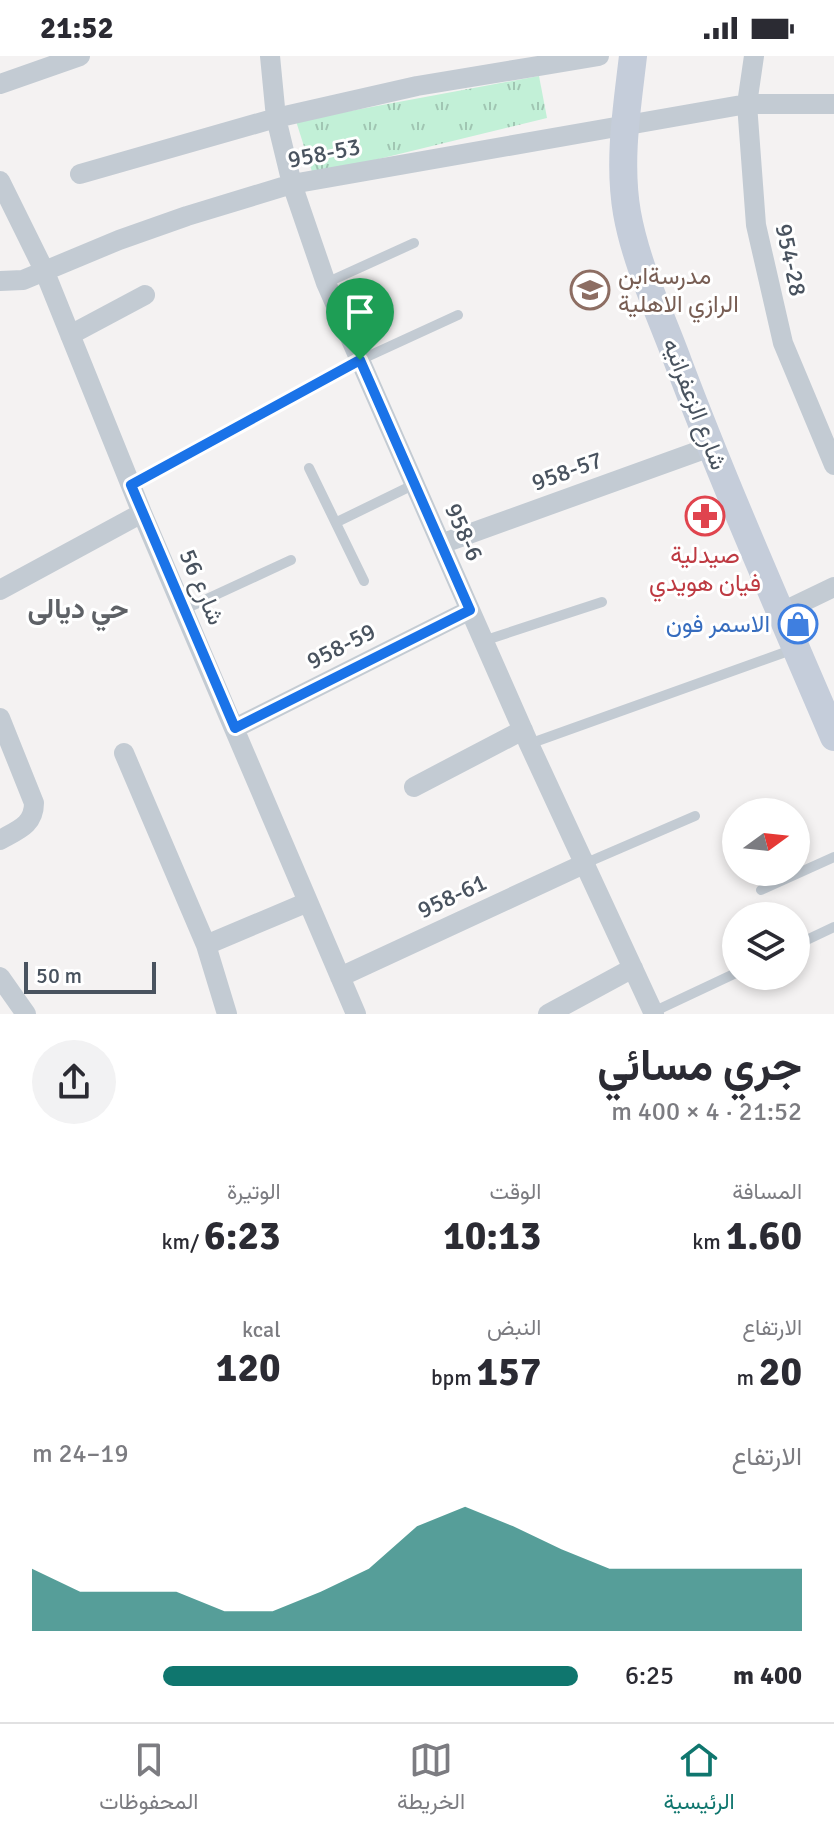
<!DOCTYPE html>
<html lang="ar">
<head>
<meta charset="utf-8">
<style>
	:root { --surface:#fff; --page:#f2f2f3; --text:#2b2b33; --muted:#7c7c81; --line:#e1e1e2; --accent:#0f766e }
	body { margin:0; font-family:Signika,Vazirmatn,sans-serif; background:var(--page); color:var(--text); direction:rtl; height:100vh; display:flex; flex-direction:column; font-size:30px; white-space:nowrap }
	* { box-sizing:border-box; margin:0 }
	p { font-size:26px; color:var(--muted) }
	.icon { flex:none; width:44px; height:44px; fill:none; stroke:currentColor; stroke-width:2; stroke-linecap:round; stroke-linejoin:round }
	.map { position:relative; height:958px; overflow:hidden; direction:ltr }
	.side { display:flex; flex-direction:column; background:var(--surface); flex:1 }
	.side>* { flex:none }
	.needle { width:52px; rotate:75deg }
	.buttons { position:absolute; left:722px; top:742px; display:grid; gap:16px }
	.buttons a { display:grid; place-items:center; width:88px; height:88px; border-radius:50%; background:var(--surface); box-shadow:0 4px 12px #0003; font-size:40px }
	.scale { position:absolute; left:24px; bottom:20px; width:132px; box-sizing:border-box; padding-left:8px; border:4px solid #49535f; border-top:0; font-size:22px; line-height:28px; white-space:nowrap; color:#49535f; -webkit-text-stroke:6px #fff; paint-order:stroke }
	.pin { position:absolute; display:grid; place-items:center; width:68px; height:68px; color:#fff; margin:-82px -34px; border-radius:50% 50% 50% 0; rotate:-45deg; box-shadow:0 0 8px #0007 }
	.pin .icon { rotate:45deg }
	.round { display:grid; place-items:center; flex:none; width:84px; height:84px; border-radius:42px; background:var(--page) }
	.summary { display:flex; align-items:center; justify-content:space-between; height:136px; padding:0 32px }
	h1 { font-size:44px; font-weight:700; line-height:60px }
	.metrics { display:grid; grid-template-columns:repeat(3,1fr); gap:12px; height:136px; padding:8px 32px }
	.metrics div { display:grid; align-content:center }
	.metrics b { font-size:40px; font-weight:700 }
	.metrics small { font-size:22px; font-weight:400 }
	.metrics p { font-size:22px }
	.chart { height:224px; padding:16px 32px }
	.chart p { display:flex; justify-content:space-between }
	.chart svg { width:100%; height:144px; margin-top:8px; fill:var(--accent); opacity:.7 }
	ul { padding:0 32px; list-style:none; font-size:26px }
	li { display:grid; grid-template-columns:128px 96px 1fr; align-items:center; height:60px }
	li i { height:20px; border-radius:10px; background:var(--accent) }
	.status { display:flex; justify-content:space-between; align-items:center; height:56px; padding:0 40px; background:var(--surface); direction:ltr }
	.status svg { height:22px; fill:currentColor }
	.tab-bar { display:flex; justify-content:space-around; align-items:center; height:112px; border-top:2px solid var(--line); background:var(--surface); font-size:22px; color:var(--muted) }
	.tab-bar a { display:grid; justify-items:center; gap:4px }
	.tab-bar .on { color:var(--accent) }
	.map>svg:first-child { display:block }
	.grass { fill:url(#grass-tufts) }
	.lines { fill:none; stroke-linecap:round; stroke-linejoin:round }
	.lane { stroke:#c3cbd3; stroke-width:10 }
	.street { stroke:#c3cbd3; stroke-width:20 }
	.secondary { stroke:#c5cdda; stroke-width:28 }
	.route-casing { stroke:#fff; stroke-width:16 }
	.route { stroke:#1a73e8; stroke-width:10 }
	.labels { text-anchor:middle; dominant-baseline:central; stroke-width:6; stroke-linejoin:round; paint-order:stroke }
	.street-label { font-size:24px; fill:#49535f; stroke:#fff }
	.education-label { font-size:24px; fill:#785e54; stroke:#fff; text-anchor:start }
	.health-label { font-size:24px; fill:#be3a42; stroke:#fff }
	.shop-label { font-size:24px; fill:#366cbe; stroke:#fff; text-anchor:end }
	.quarter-label { font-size:28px; font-weight:bold; fill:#5e6166; stroke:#fff }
</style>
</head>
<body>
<div class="status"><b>21:52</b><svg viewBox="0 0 49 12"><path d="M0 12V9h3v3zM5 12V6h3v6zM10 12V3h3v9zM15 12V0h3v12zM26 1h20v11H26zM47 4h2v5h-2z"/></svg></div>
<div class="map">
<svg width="834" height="958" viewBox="0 0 834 958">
	<defs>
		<pattern id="grass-tufts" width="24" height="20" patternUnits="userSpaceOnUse" patternTransform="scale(2)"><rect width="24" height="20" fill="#c2f0d7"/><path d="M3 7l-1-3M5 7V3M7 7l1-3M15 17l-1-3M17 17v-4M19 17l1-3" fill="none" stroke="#a0c5b2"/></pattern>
	</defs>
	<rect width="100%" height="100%" fill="#f4f2f2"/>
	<path class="grass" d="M539 20 547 62 313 119 296 65Z"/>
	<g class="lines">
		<path class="lane" d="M326 227 414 187
			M309 412 364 525
			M131 429 360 304 458 259
			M337 466 415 428
			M183 554 291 504
			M483 585 602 546
			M529 688 794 593
			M586 807 695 760
			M761 834 834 801
			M796 889 834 871
			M653 956 736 917"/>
		<path class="street" d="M270 0 276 62 292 128 326 227 529 688 654 958
			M754 0 747 48 756 169 783 287 834 409
			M0 28 80 0
			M80 118 276 62 417 30 599 0
			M0 125 44 214 142 457 356 958
			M0 225 23 224 119 184 187 160 292 128 747 48H834
			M70 279 145 239
			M441 488 710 391
			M0 534 142 457
			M782 556 834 531
			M0 662 34 747C34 769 18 774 0 784
			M235 672 470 554
			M124 697 206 889 227 958
			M414 731 523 674
			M206 889 308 846
			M0 921 26 958
			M340 921 586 807
			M548 958 633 912"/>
		<path class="secondary" d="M633 0C627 52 618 105 627 157 636 208 660 257 678 306 726 433 781 557 834 681"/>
	</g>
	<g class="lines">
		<defs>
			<path id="route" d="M360 304 470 554 235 672 131 429Z"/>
		</defs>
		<use href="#route" class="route-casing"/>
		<use href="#route" class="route"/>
	</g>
	<defs>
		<symbol id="school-ring" viewBox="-11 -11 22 22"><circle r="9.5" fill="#fff" stroke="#8d6e63" stroke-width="1.5"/><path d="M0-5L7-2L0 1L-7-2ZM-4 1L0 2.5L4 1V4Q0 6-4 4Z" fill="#8d6e63"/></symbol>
		<symbol id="pharmacy-ring" viewBox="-11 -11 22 22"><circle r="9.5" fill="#fff" stroke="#e0444e" stroke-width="1.5"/><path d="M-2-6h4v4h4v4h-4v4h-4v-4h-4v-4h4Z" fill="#e0444e"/></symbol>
		<symbol id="shop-ring" viewBox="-11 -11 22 22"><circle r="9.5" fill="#fff" stroke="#3f7fe0" stroke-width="1.5"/><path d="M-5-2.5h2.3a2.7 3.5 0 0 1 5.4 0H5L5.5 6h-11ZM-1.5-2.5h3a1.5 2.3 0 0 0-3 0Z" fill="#3f7fe0"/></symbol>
	</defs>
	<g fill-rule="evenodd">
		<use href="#school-ring" x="568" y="212" width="44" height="44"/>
		<use href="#pharmacy-ring" x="683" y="438" width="44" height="44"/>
		<use href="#shop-ring" x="776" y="546" width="44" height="44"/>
	</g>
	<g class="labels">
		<g class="street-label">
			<text transform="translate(324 97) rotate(-11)">958-53</text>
			<text transform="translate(791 204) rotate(78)">954-28</text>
			<text transform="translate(695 348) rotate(69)">شارع الزعفرانيه</text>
			<text transform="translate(567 415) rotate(-20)">958-57</text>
			<text transform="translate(464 476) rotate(66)">958-6</text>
			<text transform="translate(202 531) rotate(67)">شارع 56</text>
			<text transform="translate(341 590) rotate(-27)">958-59</text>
			<text transform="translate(452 840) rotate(-25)">958-61</text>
		</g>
		<g class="education-label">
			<text x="618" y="220">مدرسةابن<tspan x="618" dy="28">الرازي الاهلية</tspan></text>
		</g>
		<g class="health-label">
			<text x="705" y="499">صيدلية<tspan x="705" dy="28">فيان هويدي</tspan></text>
		</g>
		<g class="shop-label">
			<text x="770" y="568">الاسمر فون</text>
		</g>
		<g class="quarter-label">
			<text x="78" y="553">حي ديالى</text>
		</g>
	</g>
</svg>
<div class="buttons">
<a><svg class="needle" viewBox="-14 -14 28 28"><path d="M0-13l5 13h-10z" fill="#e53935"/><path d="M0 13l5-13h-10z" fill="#7c7c81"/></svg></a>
<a><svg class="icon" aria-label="layers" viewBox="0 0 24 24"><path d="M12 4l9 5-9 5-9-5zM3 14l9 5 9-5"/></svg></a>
</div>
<div class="scale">50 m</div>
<div class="pin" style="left:360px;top:304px;background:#1e9e55"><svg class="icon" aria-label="arrive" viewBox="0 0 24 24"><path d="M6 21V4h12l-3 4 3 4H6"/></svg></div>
</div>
<section class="side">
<div class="summary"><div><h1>جري مسائي</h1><p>21:52 · 4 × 400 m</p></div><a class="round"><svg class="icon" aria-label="share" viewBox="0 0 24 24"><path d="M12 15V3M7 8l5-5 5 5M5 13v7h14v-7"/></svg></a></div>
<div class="metrics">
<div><p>المسافة</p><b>1.60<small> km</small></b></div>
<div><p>الوقت</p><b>10:13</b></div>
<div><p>الوتيرة</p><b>6:23<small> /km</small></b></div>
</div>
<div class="metrics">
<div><p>الارتفاع</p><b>20<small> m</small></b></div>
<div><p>النبض</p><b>157<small> bpm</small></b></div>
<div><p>kcal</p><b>120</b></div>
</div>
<div class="chart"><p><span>الارتفاع</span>19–24 m</p>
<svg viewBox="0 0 160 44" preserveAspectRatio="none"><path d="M0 44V25L10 32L20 32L30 32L40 38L50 38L60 32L70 25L80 12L90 6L100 12L110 19L120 25L130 25L140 25L150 25L160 25V44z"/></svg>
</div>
<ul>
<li><b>400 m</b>6:25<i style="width:76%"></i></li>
</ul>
</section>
<nav class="tab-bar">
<a class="on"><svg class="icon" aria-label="home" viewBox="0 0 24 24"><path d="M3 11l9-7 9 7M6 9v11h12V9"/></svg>الرئيسية</a>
<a><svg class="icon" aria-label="map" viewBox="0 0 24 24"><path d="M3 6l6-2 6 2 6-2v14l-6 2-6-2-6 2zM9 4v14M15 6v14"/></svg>الخريطة</a>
<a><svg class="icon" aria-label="saved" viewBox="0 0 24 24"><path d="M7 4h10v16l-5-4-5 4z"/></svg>المحفوظات</a>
</nav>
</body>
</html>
